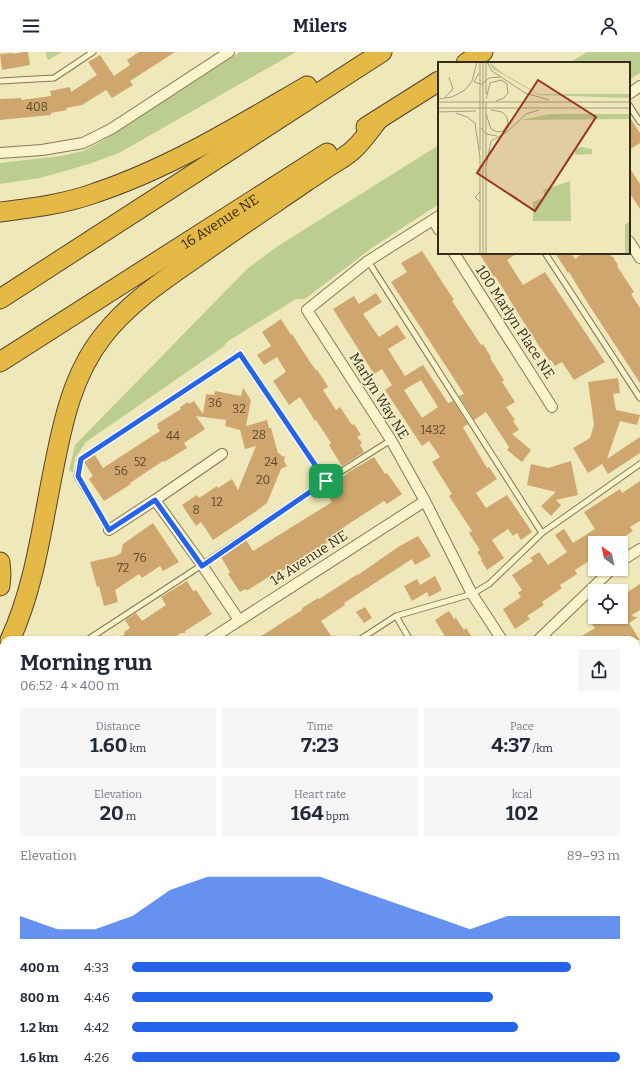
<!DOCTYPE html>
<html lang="en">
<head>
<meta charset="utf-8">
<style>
	:root { --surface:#fff; --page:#f6f6f7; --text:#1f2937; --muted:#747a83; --accent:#2563eb }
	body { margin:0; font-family:Bitter,serif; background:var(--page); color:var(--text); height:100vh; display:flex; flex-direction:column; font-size:15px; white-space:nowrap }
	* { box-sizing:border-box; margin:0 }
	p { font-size:13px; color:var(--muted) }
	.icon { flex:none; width:22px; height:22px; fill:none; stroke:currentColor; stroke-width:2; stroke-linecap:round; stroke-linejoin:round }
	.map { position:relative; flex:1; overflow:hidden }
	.panel { position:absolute; left:0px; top:584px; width:640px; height:444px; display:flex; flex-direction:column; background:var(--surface); border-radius:12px 12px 0 0; box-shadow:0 1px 3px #0004 }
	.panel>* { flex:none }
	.needle { width:26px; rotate:327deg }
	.controls { position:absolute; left:588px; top:484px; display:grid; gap:8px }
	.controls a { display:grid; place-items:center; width:40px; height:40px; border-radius:0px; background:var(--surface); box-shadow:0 1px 3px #0004; font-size:20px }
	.pin { position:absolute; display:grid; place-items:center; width:34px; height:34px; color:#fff; margin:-17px; border-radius:8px; box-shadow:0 2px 6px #0006 }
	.round { display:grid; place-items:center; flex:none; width:42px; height:42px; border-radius:0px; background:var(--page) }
	.headline { display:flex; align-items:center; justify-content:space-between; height:68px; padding:0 20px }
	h1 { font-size:22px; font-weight:700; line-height:30px }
	.stats { display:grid; grid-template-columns:repeat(3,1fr); gap:6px; height:68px; padding:4px 20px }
	.stats div { display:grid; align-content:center; border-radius:0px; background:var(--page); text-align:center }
	.stats b { font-size:20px; font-weight:700 }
	.stats small { font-size:11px; font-weight:400 }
	.stats p { font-size:11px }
	.chart { height:112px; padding:8px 20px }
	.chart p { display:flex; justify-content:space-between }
	.chart svg { width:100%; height:72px; margin-top:4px; fill:var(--accent); opacity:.7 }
	ul { padding:0 20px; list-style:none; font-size:13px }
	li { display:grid; grid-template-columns:64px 48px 1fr; align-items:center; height:30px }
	li i { height:10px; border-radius:5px; background:var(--accent) }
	header { display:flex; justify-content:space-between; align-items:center; height:52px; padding:0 20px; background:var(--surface); font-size:18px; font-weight:700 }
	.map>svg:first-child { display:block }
	.green { fill:#bbcd8f }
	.building { fill:#cfa76e; fill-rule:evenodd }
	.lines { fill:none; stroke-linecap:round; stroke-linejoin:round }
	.service-casing { stroke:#867754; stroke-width:7 }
	.minor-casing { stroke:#867754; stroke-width:12 }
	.tertiary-casing { stroke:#867754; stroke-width:15 }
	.secondary-casing { stroke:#685838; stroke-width:17 }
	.motorway-casing { stroke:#534429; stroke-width:21 }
	.service { stroke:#faf4cd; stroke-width:5 }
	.minor { stroke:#faf4cd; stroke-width:10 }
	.tertiary { stroke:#faf4cd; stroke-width:13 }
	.secondary { stroke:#faf4cd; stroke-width:15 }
	.motorway { stroke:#e4b945; stroke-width:19 }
	.tram { stroke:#352b1a; stroke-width:1 }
	.route-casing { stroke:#fff; stroke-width:8 }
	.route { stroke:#2563eb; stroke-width:5 }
	.labels { text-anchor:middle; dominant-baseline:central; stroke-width:3; stroke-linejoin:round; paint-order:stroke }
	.number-label { font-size:12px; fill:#5c4a2f }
	.street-label { font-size:14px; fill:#352b1a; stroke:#f6f1ca }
	.inset-road { fill:none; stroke:#a59c7a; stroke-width:1 }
	.view { fill:#973522; fill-opacity:0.15; stroke:#973522; stroke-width:2 }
	.inset-edge { fill:none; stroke:#352b1a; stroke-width:2 }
</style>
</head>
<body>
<header><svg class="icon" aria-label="menu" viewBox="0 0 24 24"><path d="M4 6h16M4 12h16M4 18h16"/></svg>Milers<svg class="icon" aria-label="person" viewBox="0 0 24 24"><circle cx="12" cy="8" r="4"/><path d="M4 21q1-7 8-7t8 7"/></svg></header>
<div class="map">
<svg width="640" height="1028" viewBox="0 0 640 1028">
	<rect width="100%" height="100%" fill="#efe8ba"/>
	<path class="green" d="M45 0H62L48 8Z
		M240 0H296L119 101 89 112 40 126 0 132V111L61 104 83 99 102 89Z
		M587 0H640V21L629 28V11H569Z
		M439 93V152L373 195 305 247H296L228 289 223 295 86 390 75 406 73 420 69 419 75 393 247 217 278 194Z
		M640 764V863L636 860V769Z
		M640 886V1028H619L617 1024H636V891Z"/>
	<path class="building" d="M24 0H28L30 13 2 18 0 2 13 1V2Z
		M139 0H175L130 29 133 33 112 46 106 38 82 53 66 56 67 58 51 61V63L0 68V47L21 46V48L51 44 50 39 70 35 71 40 97 23 88 10 100 3 114 24 130 13 127 8Z
		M629 64 640 81V91L629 98Z
		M629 115 640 132V157L629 140Z
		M422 199 454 248 452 249 481 293 483 292 491 305 490 306 504 328 502 330 515 350 506 355 515 368 513 369 519 378 512 382 531 398 522 410 507 398 509 395 486 360 474 368 459 344 464 342 391 230 407 220 401 211Z
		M479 201H518L507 208 523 233 545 220 605 310 574 328 562 310 555 314 551 308 550 309 541 297 509 247V246L495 224 494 225Z
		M555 201H571L575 207 583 201H609L612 205H613L618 213 617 214 634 240 631 242 640 256V331L587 250 569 220 568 221Z
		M376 241 382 250 363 262 379 285 397 273 406 286 388 297 405 324 423 313 448 351 453 349 468 372 463 375 464 377 487 416 489 415 497 427 476 441 486 456 507 443 532 480 521 488 517 481 513 484 508 477 492 488 504 506 487 518 481 508 482 507 477 500 480 498 469 481 472 479 449 444 452 442 432 410 440 405 429 389 422 394 385 338 392 333 382 317 374 322 333 257 354 244 359 252ZM421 328 438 355 422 366 404 338Z
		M281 267 291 283 292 282 310 310 316 318H317L324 328 328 335 323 338 336 358 340 355 352 373 354 372 361 383 357 385 362 391 360 393 364 400 342 414 329 393 331 391 316 368 315 369 300 345 289 353 273 329 286 320 277 305 264 313 257 303 271 294 262 280Z
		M618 326 620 341 613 342 616 358 640 363 637 373 620 369 607 407 640 385V401L608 422 602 412 588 421 573 396 590 386 594 373 588 330Z
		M243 336 251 348 246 374 267 368 269 376H271L278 401 281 402 280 403 285 405 284 409 287 414 281 417 267 451 255 460 213 488 201 470 196 474 182 453 197 443 199 446 217 434 218 436 232 427 238 438 256 394 245 397 240 378 225 374 226 368 196 364 205 377 184 391 187 396 164 410 163 409 130 431 131 432 104 449 89 427 93 424 84 410 95 403 103 416 160 379 157 375 158 374 157 372 181 357 180 355 188 350 189 352 194 349 203 362 206 342 214 343 215 339 241 344Z
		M374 405 385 422 387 421 402 442 387 452 384 449 361 464 341 477 343 480 301 508 282 519 281 517 248 538H246L245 537 240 540 228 522 230 520 221 505 246 488 253 499 332 450 324 437 347 422V421Z
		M571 409 578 443 556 448 561 453 551 464 541 454 556 440 527 433 531 412 548 416Z
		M640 429V469L630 475 633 479 619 488 618 486 611 491H595V505L575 518 577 522 560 533 562 536 542 550 544 553 527 564 530 567 515 577 503 557 521 545 518 541 522 538 512 523 533 509 530 506 539 500 548 513 567 500 555 483 564 477 573 491 595 477 584 460 620 437 622 441Z
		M153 471 179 510 163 519 160 514 142 526 139 522 115 538 118 550 104 554 99 534 97 535 90 510 116 504 121 501 123 492Z
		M418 484 431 504 415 513 412 507 344 551 345 553 321 569 334 588H255L302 558V556L318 546 319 547 358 522V523L398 495Z
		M435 524 442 538 429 545 427 540 412 549 404 534 417 527 420 533Z
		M187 529 193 539 196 538 212 562 185 579V581H181L171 588H116L125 582 124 580 130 576 125 568 136 561 142 569 166 553 161 545Z
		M640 532V558L632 563 634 565H638L629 571 640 588H575L595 576 592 572 603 565H621V549L625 547 623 543Z
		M365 555 372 566 364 571 356 560Z
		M449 559 454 567 456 566 464 578 466 576 474 588H448L451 586 449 584 446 586 435 568Z"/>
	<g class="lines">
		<defs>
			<path id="service" d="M0 29 54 26 93 0
				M629 53 640 70
				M545 201 640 346
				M368 209 542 481 640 412
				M326 429 391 388
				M396 564 410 588
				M87 588 202 513 326 429 240 302 81 407 77 424 109 478
				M359 588 396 564 472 542 489 532 542 481
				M636 606 640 602
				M636 872 640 875 636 881
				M132 1024 134 1028
				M256 1028 262 1024
				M534 1028 537 1024"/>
			<path id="minor" d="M629 42 640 34
				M0 101 42 98 83 91 111 77 229 0
				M439 164 368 209 307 258 391 388 425 449 472 542 502 588
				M433 168 439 178
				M629 189 640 206
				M454 201 552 355
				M155 448 202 513 239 568
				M109 478 155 448 222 402
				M621 509 640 497
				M209 588 425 449
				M538 588 612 517
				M422 1024 425 1028"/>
			<path id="tertiary" d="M636 744 640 739
				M411 1028 417 1024"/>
			<path id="secondary" d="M0 873 4 879
				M0 973 4 979
				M33 1024 36 1028
				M98 1024 101 1028"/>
			<g id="motorway">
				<path d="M466 11 483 0"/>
				<path d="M366 75 439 29"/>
				<path d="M0 160C32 156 65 152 95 141 170 116 238 74 307 34"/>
				<path d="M0 247 382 0"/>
				<path id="s1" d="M0 310 327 101"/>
				<path d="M0 510 1 522 0 534"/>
				<path d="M10 588C35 534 42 473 54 415 63 369 73 322 103 284 129 250 167 226 201 202 236 177 272 153 307 129 318 122 329 114 341 107 345 104 350 101 354 97 362 90 371 77 378 68"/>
				<path d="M0 608 4 600"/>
				<path d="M0 855 4 863"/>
			</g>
		</defs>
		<use href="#service" class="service-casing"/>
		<use href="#minor" class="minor-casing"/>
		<use href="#tertiary" class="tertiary-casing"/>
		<use href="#secondary" class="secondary-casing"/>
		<use href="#motorway" class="motorway-casing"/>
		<use href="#service" class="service"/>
		<use href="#minor" class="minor"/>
		<use href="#tertiary" class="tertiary"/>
		<use href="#secondary" class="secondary"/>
		<use href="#motorway" class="motorway"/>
		<path class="tram" d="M0 916 4 922
			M0 928 4 934
			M63 1024 65 1028
			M71 1024 73 1028"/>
	</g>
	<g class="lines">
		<defs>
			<path id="route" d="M240 302 326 429 202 514 155 448 109 478 78 424 81 407Z"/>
		</defs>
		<use href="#route" class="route-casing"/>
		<use href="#route" class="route"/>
	</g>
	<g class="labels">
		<g class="number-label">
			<text x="37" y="55">408</text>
			<text x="215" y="351">36</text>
			<text x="239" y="357">32</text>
			<text x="433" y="378">1432</text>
			<text x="259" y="383">28</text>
			<text x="173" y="384">44</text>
			<text x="140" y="410">52</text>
			<text x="271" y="410">24</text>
			<text x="121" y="419">56</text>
			<text x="263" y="428">20</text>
			<text x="217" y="450">12</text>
			<text x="196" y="458">8</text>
			<text x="140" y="506">76</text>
			<text x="123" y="516">72</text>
		</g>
		<g class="street-label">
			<text stroke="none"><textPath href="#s1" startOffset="261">16 Avenue NE</textPath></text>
			<text transform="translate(515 270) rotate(57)">100 Marlyn Place NE</text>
			<text transform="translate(379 344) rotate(58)">Marlyn Way NE</text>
			<text transform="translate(309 506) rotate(-33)">14 Avenue NE</text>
		</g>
	</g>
	<g transform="translate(438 10)">
		<rect width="192" height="192" fill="#efe8ba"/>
		<path d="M51 0 66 12 101 32H192V36L101 33 55 7ZM113 52H192V57L83 58ZM144 85 154 87V92L137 93V87ZM132 119 133 159H95V140L107 135 105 128ZM192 160V192H187V162Z" fill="#bbcd8f"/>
		<path class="inset-road" d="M45 0V192M48 0V32M49 0 54 9 87 31 111 38M41 11 36 20 43 22M43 23 51 16 62 15M7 35 15 27 11 15M0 37 14 35 27 28 34 19 39 0M48 37 52 21 63 18 69 22 70 31 66 36 58 39M0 40H192M48 40V96M0 46H192M0 50 38 49M18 51 29 55 37 61 42 95M48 52 53 67 59 70 65 69 70 62 69 55 64 50 53 48M43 66 48 72 59 74M42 88V0M48 102V192M48 104 53 79 69 70 88 52 101 48M42 130 37 135 42 140M42 192V94"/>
		<path class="view" d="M100 18 158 55 97 149 39 111Z"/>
		<rect width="192" height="192" class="inset-edge"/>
	</g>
</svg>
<div class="controls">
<a><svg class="needle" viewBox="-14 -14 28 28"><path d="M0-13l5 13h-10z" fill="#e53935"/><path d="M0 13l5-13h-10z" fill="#747a83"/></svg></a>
<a><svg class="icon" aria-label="locate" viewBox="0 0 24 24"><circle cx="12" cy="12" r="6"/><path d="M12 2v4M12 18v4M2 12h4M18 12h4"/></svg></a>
</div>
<div class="pin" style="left:326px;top:429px;background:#1e9e55"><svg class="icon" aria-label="arrive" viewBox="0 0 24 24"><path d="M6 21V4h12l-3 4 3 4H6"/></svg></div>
<section class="panel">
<div class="headline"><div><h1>Morning run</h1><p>06:52 · 4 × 400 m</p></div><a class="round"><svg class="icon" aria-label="share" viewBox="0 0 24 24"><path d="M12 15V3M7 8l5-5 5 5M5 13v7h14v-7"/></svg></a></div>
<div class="stats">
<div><p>Distance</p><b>1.60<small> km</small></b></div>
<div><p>Time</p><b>7:23</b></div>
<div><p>Pace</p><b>4:37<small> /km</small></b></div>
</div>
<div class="stats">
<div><p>Elevation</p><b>20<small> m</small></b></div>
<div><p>Heart rate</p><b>164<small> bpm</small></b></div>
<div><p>kcal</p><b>102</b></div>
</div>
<div class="chart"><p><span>Elevation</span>89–93 m</p>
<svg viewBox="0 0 160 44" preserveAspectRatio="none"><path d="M0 44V30L10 38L20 38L30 30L40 14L50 6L60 6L70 6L80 6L90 14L100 22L110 30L120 38L130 30L140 30L150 30L160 30V44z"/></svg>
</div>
<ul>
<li><b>400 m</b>4:33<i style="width:90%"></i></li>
<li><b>800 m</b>4:46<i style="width:74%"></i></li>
<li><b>1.2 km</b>4:42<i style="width:79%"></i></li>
<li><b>1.6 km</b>4:26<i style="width:100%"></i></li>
</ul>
</section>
</div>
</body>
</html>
